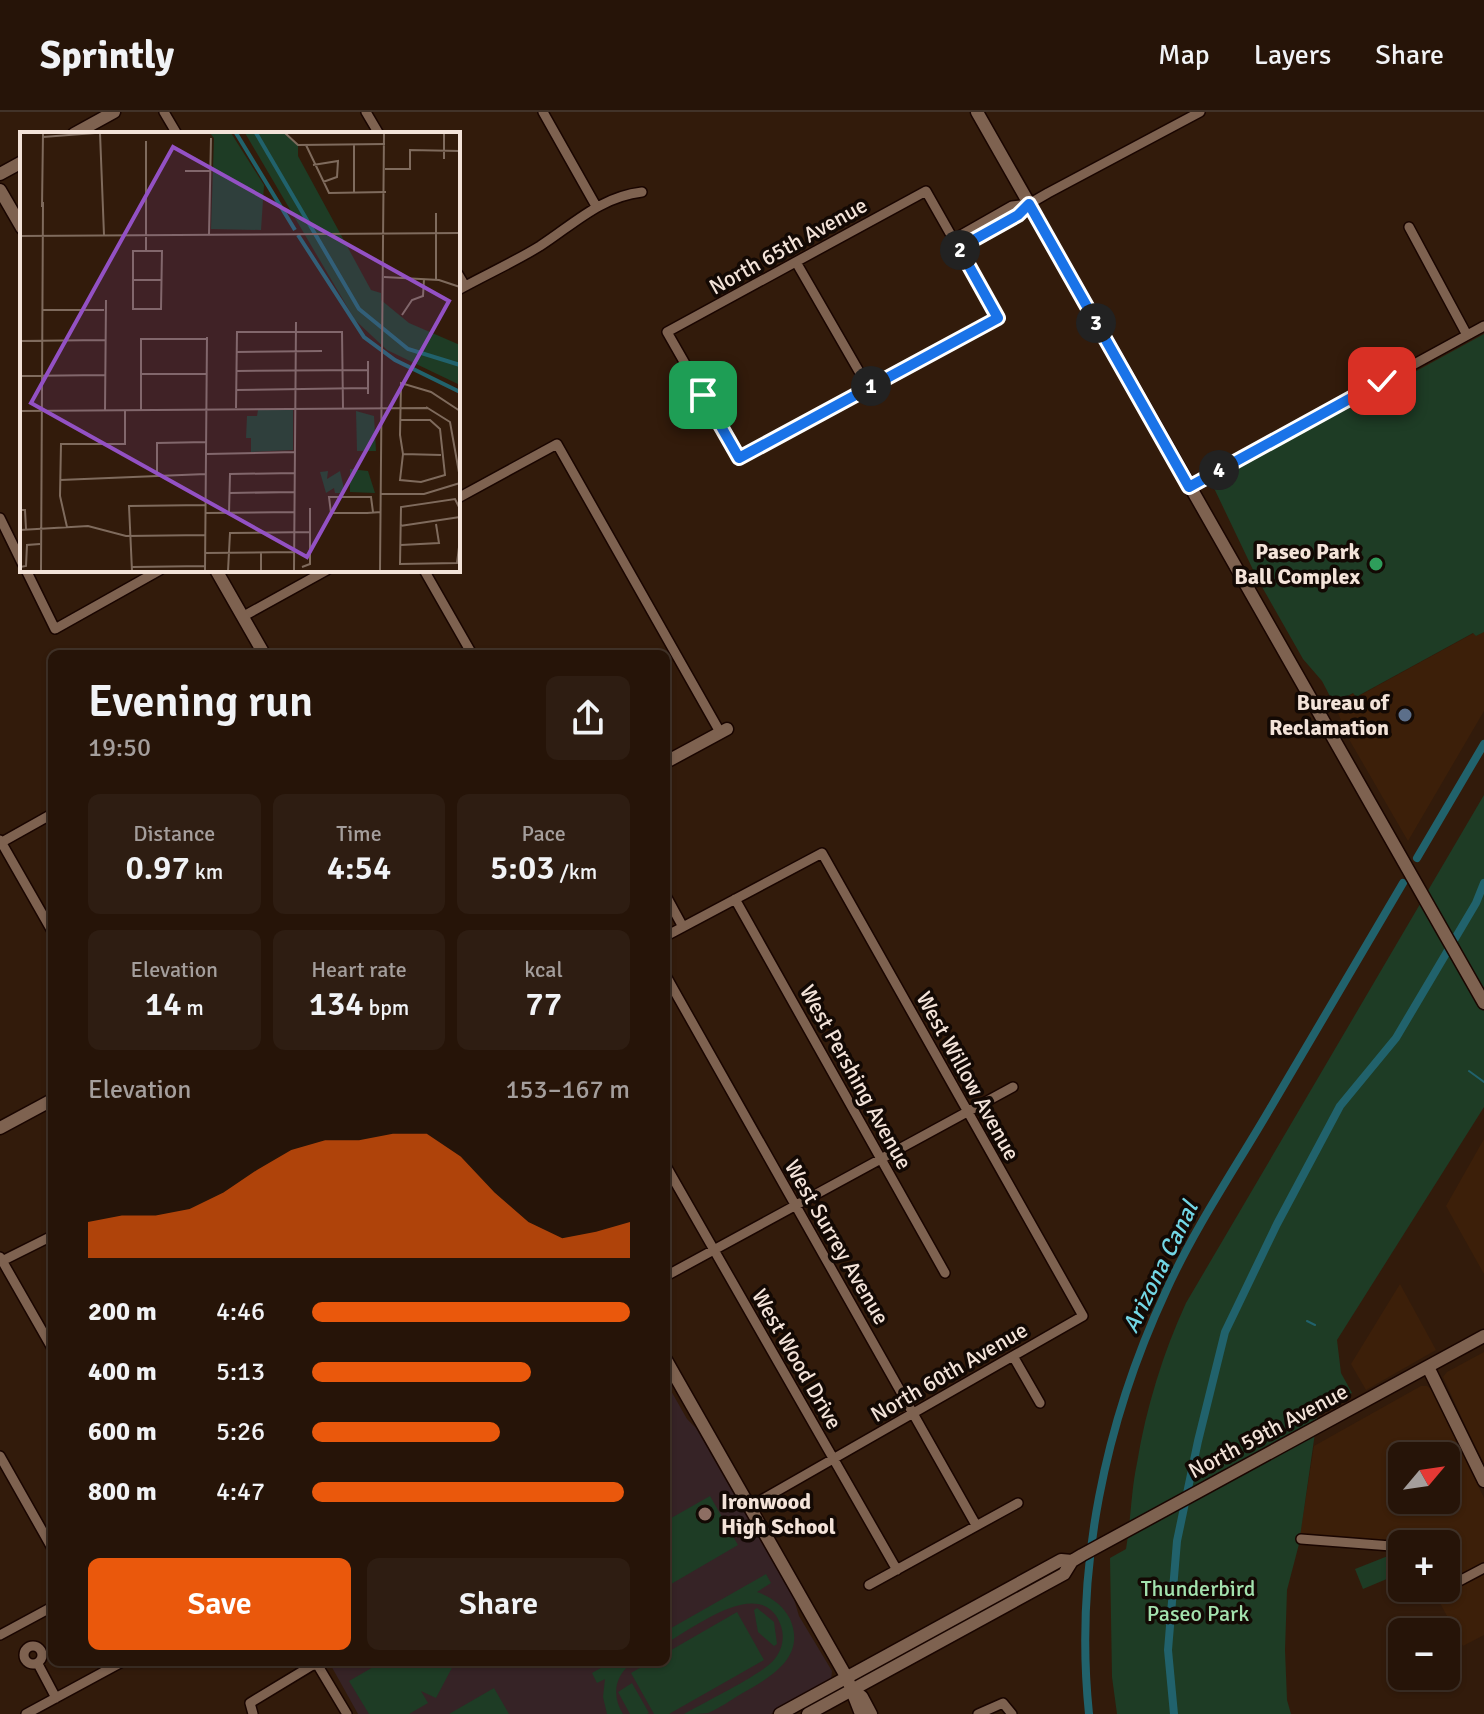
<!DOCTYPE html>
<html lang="en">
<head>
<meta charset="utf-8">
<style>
	:root { --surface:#261408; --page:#2e1d12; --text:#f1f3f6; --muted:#a49e9c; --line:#423329; --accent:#ea580c }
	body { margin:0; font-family:Signika,sans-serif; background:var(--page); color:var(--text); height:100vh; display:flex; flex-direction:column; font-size:30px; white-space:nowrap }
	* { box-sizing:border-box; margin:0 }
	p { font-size:26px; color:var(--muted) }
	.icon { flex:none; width:44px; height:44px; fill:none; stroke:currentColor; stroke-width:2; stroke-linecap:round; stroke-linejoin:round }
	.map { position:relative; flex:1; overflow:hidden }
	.details { position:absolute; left:48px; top:538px; width:622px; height:1016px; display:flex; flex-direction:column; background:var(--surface); border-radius:12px; box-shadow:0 2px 6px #0004,0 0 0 2px var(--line) }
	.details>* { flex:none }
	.needle { width:52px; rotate:61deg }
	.controls { position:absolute; left:1388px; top:1330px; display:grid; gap:16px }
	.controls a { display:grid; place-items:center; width:72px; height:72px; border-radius:12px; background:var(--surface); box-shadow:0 2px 6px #0004,0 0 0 2px var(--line); font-size:40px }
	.pin { position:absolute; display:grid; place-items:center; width:68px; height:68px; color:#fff; margin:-34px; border-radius:16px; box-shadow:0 4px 12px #0006 }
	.km { position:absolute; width:40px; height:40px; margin:-20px; border-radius:50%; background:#222; color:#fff; font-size:22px; line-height:40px; text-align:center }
	.round { display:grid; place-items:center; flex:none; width:84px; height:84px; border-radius:12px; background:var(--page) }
	.summary { display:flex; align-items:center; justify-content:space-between; height:136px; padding:0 40px }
	h1 { font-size:44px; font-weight:600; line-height:60px }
	.figures { display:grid; grid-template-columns:repeat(3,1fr); gap:12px; height:136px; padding:8px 40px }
	.figures div { display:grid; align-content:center; border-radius:12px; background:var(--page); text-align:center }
	.figures b { font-size:34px; font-weight:600 }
	.figures small { font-size:22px; font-weight:400 }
	.figures p { font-size:22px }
	.chart { height:224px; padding:16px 40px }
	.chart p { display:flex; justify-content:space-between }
	.chart svg { width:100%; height:144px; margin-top:8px; fill:var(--accent); opacity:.7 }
	.primary-button { display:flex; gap:16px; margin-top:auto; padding:16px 40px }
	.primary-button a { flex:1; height:92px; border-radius:12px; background:var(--accent); color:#fff; font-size:32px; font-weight:600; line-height:92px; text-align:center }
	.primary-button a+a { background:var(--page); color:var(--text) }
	ul { padding:0 40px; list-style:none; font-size:26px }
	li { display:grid; grid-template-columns:128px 96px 1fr; align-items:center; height:60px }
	li i { height:20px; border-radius:10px; background:var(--accent) }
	header { display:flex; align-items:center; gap:48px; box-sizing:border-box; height:112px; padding:0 40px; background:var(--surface); border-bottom:2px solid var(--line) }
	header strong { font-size:38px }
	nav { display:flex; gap:44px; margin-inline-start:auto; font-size:28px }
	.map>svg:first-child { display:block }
	.built { fill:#3c1f09; fill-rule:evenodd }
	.education { fill:#362326 }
	.green { fill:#1e3c25 }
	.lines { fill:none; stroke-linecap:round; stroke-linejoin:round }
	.stream { stroke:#21626c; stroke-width:2 }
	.canal { stroke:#21626c; stroke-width:8 }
	.street-casing { stroke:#190500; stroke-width:12 }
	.secondary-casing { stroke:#190500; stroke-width:15 }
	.street { stroke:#7e6250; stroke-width:9 }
	.secondary { stroke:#7e6250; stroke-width:12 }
	.route-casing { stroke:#fff; stroke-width:16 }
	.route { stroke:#1a73e8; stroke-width:10 }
	.leisure-dot { fill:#2e9e5b; stroke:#130904; stroke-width:3 }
	.service-dot { fill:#5c6f8a; stroke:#130904; stroke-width:3 }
	.education-dot { fill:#8d6e63; stroke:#130904; stroke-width:3 }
	.labels { text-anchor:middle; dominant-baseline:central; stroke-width:7; stroke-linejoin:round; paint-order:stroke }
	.street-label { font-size:22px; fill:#f3e3d9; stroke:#130904 }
	.poi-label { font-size:22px; font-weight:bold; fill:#f3e3d9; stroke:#130904; text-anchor:end }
	.park-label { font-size:22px; fill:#a3e2ae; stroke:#130904 }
	.water-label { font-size:24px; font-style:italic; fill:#72d6e5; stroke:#130904 }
	.inset-river { fill:none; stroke:#21626c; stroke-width:4 }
	.inset-road { fill:none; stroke:#7f6b5d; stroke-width:2 }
	.view { fill:#9351c4; fill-opacity:0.15; stroke:#9351c4; stroke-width:4 }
	.inset-edge { fill:none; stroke:#f3e3d9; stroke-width:4 }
</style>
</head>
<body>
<header>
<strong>Sprintly</strong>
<nav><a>Map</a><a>Layers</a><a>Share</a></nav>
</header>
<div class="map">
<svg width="1484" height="1602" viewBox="0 0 1484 1602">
	<rect width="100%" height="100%" fill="#321b0b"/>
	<path class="built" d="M1484 520V599L1408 729 1350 629 1334 592 1354 581 1357 585 1474 521 1476 524Z
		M1484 1027V1162L1446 1094Z
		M1400 1172 1436 1238 1366 1278 1351 1252Z
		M1484 1240V1354L1443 1265 1447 1260Z
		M1421 1274H1427L1431 1277 1484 1386V1523L1463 1534 1432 1476H1446V1432L1402 1433 1300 1422 1314 1334ZM1402 1344H1446V1388H1402Z"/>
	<path class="education" d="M666 1270 687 1307 696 1316 794 1487 799 1504 832 1559 831 1569 771 1602H358L329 1550H666Z"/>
	<path class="green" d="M1484 222V520L1476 524 1473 521 1356 585 1353 581 1334 592 1322 569 1303 547 1257 466 1213 374 1217 368Z
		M1484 683V995L1337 1228 1341 1261 1352 1281 1318 1300 1299 1432 1287 1478 1285 1538 1287 1588 1291 1602H1117L1112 1565 1110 1446 1126 1437C1131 1408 1131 1379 1137 1351 1146 1296 1163 1241 1186 1191Z
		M710 1384 738 1433 666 1475V1409Z
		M1393 1442 1401 1461 1363 1477 1355 1457Z
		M766 1462 771 1471 757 1480C771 1485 783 1493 790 1507 807 1546 769 1566 741 1582 731 1588 720 1596 708 1601 701 1602 691 1602 684 1602 705 1590 759 1564 773 1549 782 1539 785 1526 781 1514 763 1461 694 1516 666 1531V1519Z
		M757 1496 774 1510 777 1532 774 1534 758 1520 754 1498Z
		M737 1500 764 1548 669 1602H654L631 1561 650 1550H666V1541Z
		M369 1550H455L436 1586 421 1579 428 1591 409 1602H369L349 1569 375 1554Z
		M611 1550H633C615 1563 611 1583 623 1602H607L603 1585 605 1567 597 1571 592 1561Z
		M632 1571 649 1601 647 1602H630L618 1580Z
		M494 1576 509 1602H449Z"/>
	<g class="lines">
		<path class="stream" d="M1469 959 1484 970
			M1307 1209 1315 1213"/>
		<path class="canal" d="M1417 746 1484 632
			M1089 1602C1074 1457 1105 1310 1166 1179 1195 1115 1236 1055 1271 995 1315 920 1359 845 1403 771
			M1174 1602 1168 1538 1177 1429 1198 1329 1225 1220 1277 1112 1340 994 1396 926 1476 791 1484 771"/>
		<defs>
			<path id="street" d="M164 0 177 22
				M366 0 379 22
				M543 0 596 94
				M926 79 998 206 739 346 667 220Z
				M1409 115 1467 223
				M954 127 1012 94 1029 92
				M959 136 1018 103 1029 92 1048 81 1200 0
				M796 150 868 275
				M458 162 465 174
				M458 178C485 163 514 150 540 134 574 112 600 85 642 80
				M1189 375 1484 214
				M458 386 557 332 720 620
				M0 406 22 451
				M26 458 55 517 160 458
				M424 458 472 542
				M242 505 327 458
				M0 728 52 819
				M2 730 52 702
				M666 784 683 815
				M735 787 945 1161
				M666 824 822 741 1083 1204 749 1395
				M666 864 976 1413
				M666 1054 897 1458
				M0 1145 52 1236
				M2 1149 52 1124
				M666 1164 1013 975
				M1013 1244 1040 1291
				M0 1344 52 1436
				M1301 1427 1391 1434 1402 1438
				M869 1473 1018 1391
				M1433 1476H1446L1484 1456
				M0 1523 52 1495
				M24 1543a9 9 0 1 1 18 0a9 9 0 1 1-18 0Z
				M38 1552 56 1586
				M26 1602 122 1550
				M253 1602 250 1591 311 1554 317 1552 347 1602
				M978 1602 1003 1591 1012 1602"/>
			<path id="secondary" d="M977 0 1484 891
				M74 22 114 0
				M0 62 22 50
				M0 78 22 116
				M216 458 264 542
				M666 650 727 617
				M0 1016 52 988
				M666 1248 847 1566 861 1602
				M1428 1255 1484 1369
				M853 1578 862 1585 871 1602
				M780 1602 1061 1448 1072 1449 1082 1443 1484 1224
				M808 1602 1064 1462 1072 1449"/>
		</defs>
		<use href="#street" class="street-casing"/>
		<use href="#secondary" class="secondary-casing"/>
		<use href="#street" class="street"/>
		<use href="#secondary" class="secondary"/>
	</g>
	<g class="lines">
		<defs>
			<path id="route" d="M703 283 739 346 998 206 959 136 1018 103 1029 92 1189 375 1382 269"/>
		</defs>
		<use href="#route" class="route-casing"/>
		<use href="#route" class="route"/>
	</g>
	<circle class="leisure-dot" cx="1376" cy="452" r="8"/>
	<circle class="service-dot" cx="1405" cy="603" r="8"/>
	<circle class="education-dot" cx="705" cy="1402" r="8"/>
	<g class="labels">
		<g class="street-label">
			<text transform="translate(788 134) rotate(-29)">North 65th Avenue</text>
			<text transform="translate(968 964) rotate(61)">West Willow Avenue</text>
			<text transform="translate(856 965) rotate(61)">West Pershing Avenue</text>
			<text transform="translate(837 1130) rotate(60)">West Surrey Avenue</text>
			<text transform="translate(797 1247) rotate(60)">West Wood Drive</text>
			<text transform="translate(949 1260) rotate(-30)">North 60th Avenue</text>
			<text transform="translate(1268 1319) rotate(-28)">North 59th Avenue</text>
		</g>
		<g class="poi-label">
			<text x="1360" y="439">Paseo Park<tspan x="1360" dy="25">Ball Complex</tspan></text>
			<text x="1389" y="590">Bureau of<tspan x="1389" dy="25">Reclamation</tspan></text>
			<text x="721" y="1389" text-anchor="start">Ironwood<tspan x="721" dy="25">High School</tspan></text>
		</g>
		<g class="park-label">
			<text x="1198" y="1476">Thunderbird<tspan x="1198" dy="25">Paseo Park</tspan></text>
		</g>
		<g class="water-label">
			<text transform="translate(1160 1155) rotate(-64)">Arizona Canal</text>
		</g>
	</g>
	<g transform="translate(20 20)">
		<rect width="440" height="440" fill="#321b0b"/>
		<path d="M211 1 244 53 241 98 191 97 194 6 190 1ZM225 1H265L278 13V24L351 158 361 161V168L389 191 440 213V253L367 218 335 188ZM238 278H273V318L231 320V306H226L227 284H237ZM336 279 354 284 356 319H337ZM330 337 348 339 355 361 330 360ZM308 339 307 347 320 339 325 361H315L314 356 306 361 300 340Z" fill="#1e3c25"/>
		<path class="inset-river" d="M216 1 275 98M236 1 339 177 388 217 440 233M278 103 344 205 375 228 440 260"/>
		<path class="inset-road" d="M80 1 84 103M265 1 278 13 365 12M403 1H440M424 1V27M23 5 75 1M286 13 309 61 366 60M293 33 318 29 317 45 303 50M365 37H390V18L440 19M165 39H190M334 61V12M22 75 23 1M189 102 191 6M0 104 440 101M113 119H142L141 177H113ZM126 119V9M364 145 419 148 440 155M113 148H141M416 148V81M22 178H84M382 183 392 168 403 164 404 147M0 209 85 208M217 220 302 219M217 239 348 238M121 242H186M0 244 85 243M216 258 348 256M348 262V229M406 275 430 290 440 346M216 276 217 200H322L323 276M85 278 86 168M121 278V207H187M0 279 408 276M380 288H410L420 297 425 343 401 350 380 348 383 322 380 303 381 253V251L411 260 440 279M187 322 275 320M383 322 421 323M137 341V311L187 310M40 348 186 342M210 361 274 360M361 362H404L440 351M440 377 435 367 381 375 380 432 437 431 440 407M0 378H5L6 397M353 380 351 365H309L311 381H347L361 380M186 381 274 380M209 381 210 342 275 341M380 394 440 385M47 395 40 364 41 312H105V278M0 398 68 394 106 404 186 403M381 413 419 411 416 392M185 421 274 420M0 435 6 434 7 413 20 412M112 435 185 434M282 435 290 432V376M21 439 23 70M112 439 109 374 186 373M185 439 187 205M208 439 210 401 290 400M232 439H241V420M274 439 276 190M360 439 364 1"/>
		<path class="view" d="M153 15 429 169 287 425 11 271Z"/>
		<rect width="440" height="440" class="inset-edge"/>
	</g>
</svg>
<div class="controls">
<a><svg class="needle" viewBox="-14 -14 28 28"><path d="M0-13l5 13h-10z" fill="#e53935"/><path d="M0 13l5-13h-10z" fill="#a49e9c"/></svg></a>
<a>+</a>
<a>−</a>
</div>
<div class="pin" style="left:703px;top:283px;background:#1e9e55"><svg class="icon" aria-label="arrive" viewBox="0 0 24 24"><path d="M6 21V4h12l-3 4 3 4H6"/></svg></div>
<div class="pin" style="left:1382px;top:269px;background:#d93025"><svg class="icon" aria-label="check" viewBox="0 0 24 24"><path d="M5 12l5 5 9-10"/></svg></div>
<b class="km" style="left:871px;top:274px">1</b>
<b class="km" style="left:960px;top:138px">2</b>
<b class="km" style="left:1096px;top:211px">3</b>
<b class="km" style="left:1219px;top:358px">4</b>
<section class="details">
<div class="summary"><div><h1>Evening run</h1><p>19:50</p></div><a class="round"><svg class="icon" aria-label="share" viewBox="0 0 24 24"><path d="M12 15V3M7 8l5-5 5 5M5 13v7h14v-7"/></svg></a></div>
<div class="figures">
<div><p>Distance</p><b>0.97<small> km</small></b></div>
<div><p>Time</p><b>4:54</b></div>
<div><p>Pace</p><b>5:03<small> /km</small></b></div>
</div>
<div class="figures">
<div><p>Elevation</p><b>14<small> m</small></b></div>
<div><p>Heart rate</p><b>134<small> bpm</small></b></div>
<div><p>kcal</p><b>77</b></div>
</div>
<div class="chart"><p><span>Elevation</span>153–167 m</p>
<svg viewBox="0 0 160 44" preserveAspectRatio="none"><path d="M0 44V33L10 31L20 31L30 29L40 24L50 17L60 11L70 8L80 8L90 6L100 6L110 13L120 24L130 33L140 38L150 36L160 33V44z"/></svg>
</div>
<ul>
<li><b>200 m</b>4:46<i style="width:100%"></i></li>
<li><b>400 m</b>5:13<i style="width:69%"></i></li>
<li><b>600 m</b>5:26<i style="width:59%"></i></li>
<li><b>800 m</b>4:47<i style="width:98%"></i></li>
</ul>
<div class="primary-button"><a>Save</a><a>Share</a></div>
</section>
</div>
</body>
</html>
